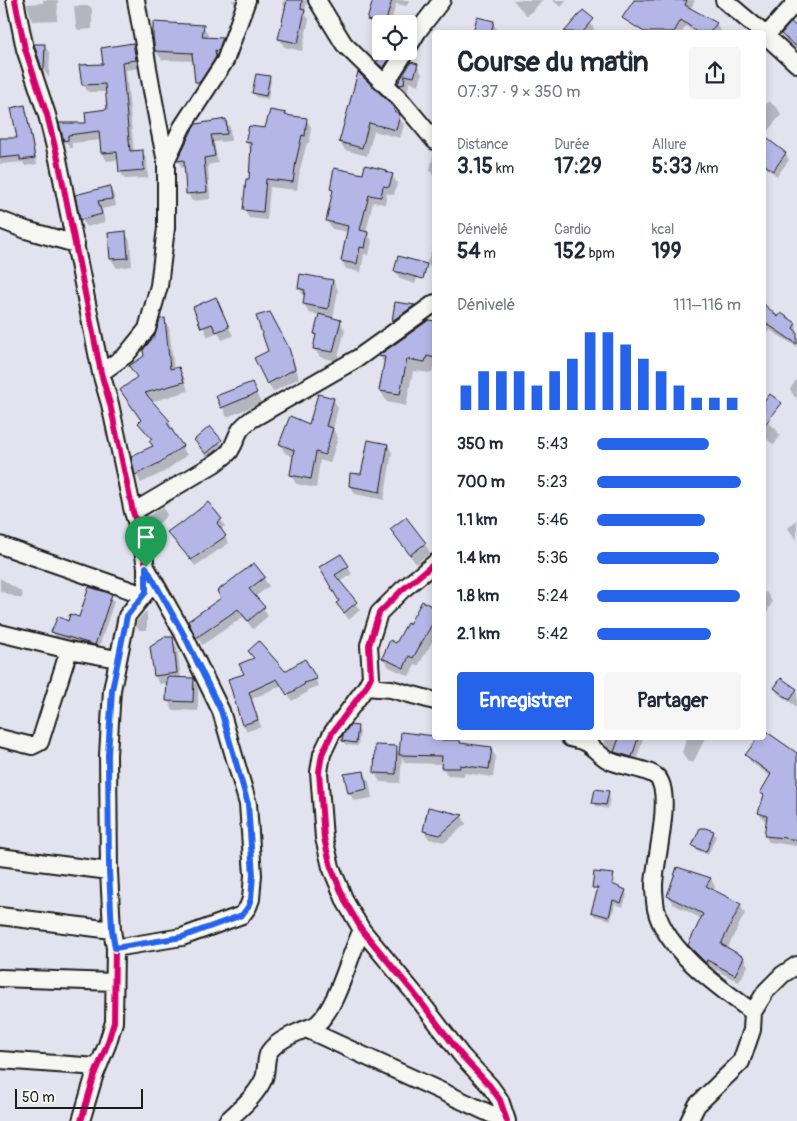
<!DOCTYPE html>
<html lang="fr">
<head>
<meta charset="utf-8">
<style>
	:root { --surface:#fff; --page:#f6f6f7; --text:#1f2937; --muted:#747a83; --accent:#2563eb }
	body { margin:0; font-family:Pangolin,sans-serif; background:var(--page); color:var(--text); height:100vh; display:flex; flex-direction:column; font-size:19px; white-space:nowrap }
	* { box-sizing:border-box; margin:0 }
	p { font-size:16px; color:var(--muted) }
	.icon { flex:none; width:28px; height:28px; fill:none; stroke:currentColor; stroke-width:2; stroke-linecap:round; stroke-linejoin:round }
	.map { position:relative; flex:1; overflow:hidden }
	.sheet { position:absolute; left:432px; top:30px; width:334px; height:710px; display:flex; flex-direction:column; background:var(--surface); border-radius:5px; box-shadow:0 2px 8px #0003 }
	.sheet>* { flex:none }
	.tools { position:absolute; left:372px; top:15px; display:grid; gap:10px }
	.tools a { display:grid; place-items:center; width:45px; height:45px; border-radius:5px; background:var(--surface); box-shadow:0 2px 8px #0003; font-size:25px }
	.scale { position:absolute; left:15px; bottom:12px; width:128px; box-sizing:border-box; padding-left:5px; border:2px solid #1c1c1c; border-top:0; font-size:14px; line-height:18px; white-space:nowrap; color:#1c1c1c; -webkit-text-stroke:4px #f6f6f2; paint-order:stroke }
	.pin { position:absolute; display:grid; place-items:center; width:42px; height:42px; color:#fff; margin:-51px -21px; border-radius:50% 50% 50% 0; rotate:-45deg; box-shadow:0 0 5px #0007 }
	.pin .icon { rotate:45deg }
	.round { display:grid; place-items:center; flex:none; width:52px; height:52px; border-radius:5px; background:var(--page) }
	.head { display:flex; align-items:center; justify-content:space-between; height:85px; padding:0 25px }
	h1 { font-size:28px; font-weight:800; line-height:38px }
	.stats { display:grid; grid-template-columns:repeat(3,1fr); gap:8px; height:85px; padding:5px 25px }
	.stats div { display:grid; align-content:center }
	.stats b { font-size:21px; font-weight:800 }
	.stats small { font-size:14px; font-weight:400 }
	.stats p { font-size:14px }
	.chart { height:140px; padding:10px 25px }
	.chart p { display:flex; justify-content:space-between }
	.chart svg { width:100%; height:90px; margin-top:5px; stroke:var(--accent); stroke-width:6 }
	.cta { display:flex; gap:10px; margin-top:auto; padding:10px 25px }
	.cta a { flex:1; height:58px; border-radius:5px; background:var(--accent); color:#fff; font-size:20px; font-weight:800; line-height:58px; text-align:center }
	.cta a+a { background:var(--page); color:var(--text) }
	ul { padding:0 25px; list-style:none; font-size:16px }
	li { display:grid; grid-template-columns:80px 60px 1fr; align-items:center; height:38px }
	li i { height:12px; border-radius:6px; background:var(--accent) }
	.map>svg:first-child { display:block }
	.shadow { fill:#0003 }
	.building { fill:#b4b6e7; stroke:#1c1c1c }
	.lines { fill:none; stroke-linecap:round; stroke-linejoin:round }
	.street-casing { stroke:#1c1c1c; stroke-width:20 }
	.street { stroke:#f6f6f2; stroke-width:16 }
	.cycleway-casing { stroke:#f6f6f2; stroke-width:9 }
	.cycleway { stroke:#d6006c; stroke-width:6 }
	.route-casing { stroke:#fff; stroke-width:10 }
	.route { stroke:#2563eb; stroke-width:6 }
</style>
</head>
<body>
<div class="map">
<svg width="797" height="1121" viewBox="0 0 797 1121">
	<rect width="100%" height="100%" fill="#e2e3ef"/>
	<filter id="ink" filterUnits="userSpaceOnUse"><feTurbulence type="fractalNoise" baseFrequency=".02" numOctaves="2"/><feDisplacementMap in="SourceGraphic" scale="10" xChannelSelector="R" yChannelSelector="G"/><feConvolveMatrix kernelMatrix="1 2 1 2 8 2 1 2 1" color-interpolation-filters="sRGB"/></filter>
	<g filter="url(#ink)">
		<path class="shadow" d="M43 0H58L57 20 32 21 27 4 43 3Z
			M232 0H249L242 6 235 5Z
			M284 0H307L305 14 309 19 302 51 284 47 280 39 286 9 283 4Z
			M374 0H409L407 6 396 4 390 24H381V29L372 26 368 20Z
			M513 0H543L527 16Z
			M552 0H567L561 7Z
			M662 0H695L690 10 716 24 721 31 719 32H694L686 26 682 32H645L644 31Z
			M74 6H90L92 10V29L78 30 76 26Z
			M580 15 591 23 595 32H566Z
			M477 18 493 22 498 32H474Z
			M203 26 208 35V42L214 43 219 52 220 66 201 91 196 82 194 61 162 60 156 51Z
			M797 28V50L786 41 782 34Z
			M133 44 137 52 140 68 126 70 134 152 142 151 147 160 148 178 125 179 120 171 119 160 107 161 102 153 101 140 72 143V148H70L65 140 61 125 87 124 109 111 107 92H88L83 84Z
			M44 45 50 54 49 78 43 69Z
			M384 51H404L389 76 378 63Z
			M411 64 417 65 422 74 419 85 409 82 408 92 404 91 399 83Z
			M359 74 393 109 404 125 400 138 374 131 367 156 345 150 340 142Z
			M269 77 271 81 268 99 256 97 254 93Z
			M769 101 778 109 781 115 764 135V107Z
			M24 107 27 113 37 164 25 166 23 162 0 164V140L18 139Z
			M285 114 286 116 306 119 311 127 309 143H307L300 169 297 190 270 187 267 220 249 218 244 210 250 180 251 150 246 142Z
			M226 120 230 128 231 141 214 142 218 163 208 165 210 199 192 201 188 193 185 168H182L178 161 192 132Z
			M764 138 786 154 789 160 777 176 764 166Z
			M434 152H435V179L430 170Z
			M386 171 392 175 397 183 394 195 387 193 385 204 373 202 366 233H368L372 241 369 255 364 254 361 272 346 269 342 261 348 232 332 229 327 221 333 193 331 189 364 175Z
			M109 187 114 195 116 206 102 209 105 222 86 227 82 219Z
			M125 232 130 241 132 266 117 268 111 259Z
			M434 244 435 245V272L432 271 427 262Z
			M395 270 420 271 415 284 400 279Z
			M333 281 338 290 333 319 340 321 345 330 337 361 320 357 314 348 317 336 315 333 320 315 309 313 304 304V297L299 288Z
			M216 298 233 336 222 340 218 332 208 337 194 307Z
			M396 304 414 306 419 315 398 329 394 321Z
			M764 306 779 318 795 324 797 326V347L770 330 764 339Z
			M164 319 169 328 174 370 178 368 184 377 188 391 151 402 169 422 174 431 172 432 187 455 164 472 141 483 136 474 154 447 152 441 140 423 142 421 137 378 131 367 145 357Z
			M275 322 293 359 299 378 273 392 268 383 269 351Z
			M435 322V368H433L432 373 413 371 406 406 387 402 380 390 385 365 380 356Z
			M797 379V398L794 396 790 389Z
			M251 383 261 403 227 417 218 397Z
			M333 399 338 408 333 429 338 438 330 463 320 460 316 488 296 484 291 475 294 457 285 453 280 444 310 426Z
			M764 420 776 429 780 436 774 445 764 437Z
			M210 428 226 450 212 463 201 450 196 441Z
			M388 445 392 453 384 500 355 494 350 485 362 476Z
			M163 507 167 515 154 529 147 517Z
			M221 520 225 526 220 530 229 543 195 566 169 532Z
			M797 520V541L788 528Z
			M392 530 425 544 430 553 416 564Z
			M341 556 352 574 339 582 360 610 349 620 338 604 341 601 321 568Z
			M254 565 269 586 255 597 268 616 253 629 243 617 202 645 189 621 222 598Z
			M0 578 20 591 23 595 21 599 0 591Z
			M764 592 767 593 772 602 764 619Z
			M111 595 114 602 98 650 56 638 52 631 68 623 80 619Z
			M435 609V637L418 666 415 665 409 676 389 667 383 658Z
			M146 611 147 614V630H139L136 626 137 621Z
			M172 639 177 647 181 679H193L198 688V711L173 710 168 701V683L159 684 155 676Z
			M249 651 285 673 304 661 319 686 307 690 308 692 292 701 282 685 252 699 261 727 247 731 243 724 246 675 254 659Z
			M782 680 797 690V707L778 694 775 688Z
			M357 728 360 732 358 746 346 745 343 741Z
			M764 732 795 754 797 752V846L769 842 765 835 767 821 763 819 759 813 764 798 762 793 771 777 751 762 747 756 760 738H764Z
			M402 733 436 738 437 741H460L462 744 491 749 496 757 493 777 464 773V776L447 775 443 767V764L405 763 402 757 400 783 380 782 375 773 396 747 400 754Z
			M605 738H643L636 763 619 758 617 754H613L605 744Z
			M687 738H705L693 763 687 761 682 752Z
			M364 772 369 781 372 798 354 801 349 792Z
			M608 792 610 797 608 809 596 806 594 802Z
			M429 809 462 816 466 824 445 842 429 839 424 831Z
			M713 832 716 836 708 855 696 850 694 846Z
			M678 868 711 879 715 887 712 891 740 905 745 913 727 949 744 958 748 966 739 982 712 968 711 970 695 954 690 945 702 919 673 904 668 896Z
			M613 876 615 880 614 886 625 891 627 895 623 907 615 904 611 920 595 916 592 912 598 892 594 887Z"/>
		<path class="building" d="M287 0H302L301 9 305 10 298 43 278 39Z
			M373 0H392L385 24 367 20Z
			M634 0H687L685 5 717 23 710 32H698L681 20 674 32H644L622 18Z
			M583 10 594 19 583 32H564Z
			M477 17 494 21 491 32H473Z
			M153 22 204 25 202 37 223 38 218 51 215 50 216 57 200 82H195L192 53 155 51 153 36Z
			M791 22 797 27V47L781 34Z
			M133 43 136 60 122 62 130 151 143 150 144 170 119 172 117 152 101 153 99 131 68 135V140L64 141 59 123H86L85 112 107 109 105 84 82 85 79 65 103 64 101 48Z
			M34 44H45L44 69H42Z
			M382 51H394L383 68 375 61H378Z
			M411 62 418 64 414 77 405 75 404 84 400 85 398 83Z
			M358 72 392 105 394 108V111L400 115 396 130 369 123 362 148 339 142Z
			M256 74 270 76 266 96 252 93Z
			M25 105 35 158 20 160V156L0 158V138H17L11 108Z
			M270 110 286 113 285 115 307 118 305 136 302 135 296 161 293 182 266 179 263 212 243 210 246 179H249L251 143 245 142 249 126 265 128Z
			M226 119 227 134 211 135 215 156 204 158 207 192 186 194 184 160 177 161 191 132 196 124Z
			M764 136 786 153 773 171 764 164Z
			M365 165 386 170V172L393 174 389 187 383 186 381 197 369 195 360 230 368 232 365 248 360 247 357 264 341 261 348 226 326 221 333 190 330 189 334 168 363 174Z
			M110 186 112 199 98 201 102 214 80 220 75 195Z
			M126 231 128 258 110 259 108 233Z
			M398 256 427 264 423 279 394 271Z
			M300 274 333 280 328 309 303 304 305 290 298 288Z
			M216 297 229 327 216 332 212 324 201 328 193 307Z
			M395 302 415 305 392 321Z
			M764 304 778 317 781 313 796 323 793 328 797 332V344L764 322Z
			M270 312 289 348 295 369 267 384 254 358 268 351 256 316Z
			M319 314 341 320 333 352 313 349 316 334H314Z
			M165 318 170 369 179 367 184 382 145 393 170 421 167 423 183 446 159 463 135 475 131 456 153 446 149 441 152 439 138 423 141 420 120 390 137 377 129 366 144 356 143 350 155 335 160 319Z
			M429 320 435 321V358L427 356 425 362 407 359 400 394 379 391 385 357 378 356Z
			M252 382 257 393 221 408 216 396Z
			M318 394 334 398 326 426 333 428 325 455 316 452 311 479 290 475 294 450 279 444 290 416 309 424Z
			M770 394 782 403 764 426V402Z
			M210 426 222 440 206 454 194 440Z
			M368 440 388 444 380 492 349 486 350 473 361 474Z
			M208 502 222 519 217 523 226 536 191 560 167 532 181 522 182 523Z
			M406 517 426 543 410 555 390 529Z
			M341 554 349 566 335 575 357 602 344 613 336 603 339 601 319 567Z
			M254 563 265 577 249 589 265 607 248 621 238 609 196 638 188 621 221 598 217 591Z
			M89 587 112 594 95 645 51 632 58 616 68 621 70 614 79 617Z
			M422 601 435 608V619L413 658 409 656 404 668 382 658 390 640 396 643 407 623 409 624Z
			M165 637H173L177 673 154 676 150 647Z
			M259 641 285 671 305 659 317 679 304 683 305 684 287 695 277 679 249 692 258 720 242 725 228 679 244 674 239 664 254 658 248 651Z
			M167 677 194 678 193 702 166 701Z
			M781 678 797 689 790 700 774 688Z
			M350 725 358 726 356 743 342 741 343 735Z
			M764 730 797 753V841L786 838 764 836 767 816 758 813 764 795 760 793 771 774 745 755 758 738H764Z
			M401 732 435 736 436 740H460V743L492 747 489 769 460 765V768H441L442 756 399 755Z
			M619 738H638L632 757 614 752Z
			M375 745 397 746 396 774 374 773Z
			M364 771 367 789 348 793 344 774Z
			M595 789 609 791 606 805 592 803Z
			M428 807 463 815 440 835 423 831Z
			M700 828H705L714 831 706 852 692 846Z
			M677 867 711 878 706 886 741 904 721 944 744 957 735 975 707 960 706 963 688 945 703 914 667 896Z
			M594 872 614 874 612 884 626 890 621 903 613 900 609 917 591 912 598 888H592Z"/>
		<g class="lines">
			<defs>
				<path id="street" d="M15 0 25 49 47 115 58 159 101 373 110 404 133 512 140 533 146 567V592L127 616 112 690 108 755 109 871 112 930 115 948 114 1022 107 1045 94 1077 81 1121
					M136 0C146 54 154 108 166 161
					M317 0 344 44 399 98 435 141
					M724 0 762 32
					M764 34 797 64
					M764 38 797 1
					M409 46 418 31 442 0
					M385 84 406 51
					M0 220 26 230 76 244
					M101 373 126 355 147 329 159 286 166 228V161L182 127 225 61 247 0
					M133 512 214 464C219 460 226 456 230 451 240 435 234 432 252 419L358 358 435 303
					M0 545 144 595
					M435 563 402 590 379 613 369 645 371 677 366 687 332 733 322 754 319 772 324 838 331 867 346 903 362 930 414 993 462 1056 490 1086 500 1100 507 1121
					M0 633 69 650 117 659
					M366 687 391 689 435 701
					M0 738 32 746 40 742 69 650
					M570 738C574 739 580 740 584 742 593 746 599 755 608 760 621 767 649 768 658 778 673 796 654 864 654 886 654 893 655 902 656 909 665 950 721 989 753 1012
					M0 857 109 871
					M0 916 112 930
					M115 948 182 937 242 915 248 907 251 899 253 875 248 804 221 711 183 633 147 569
					M0 978 114 982
					M306 1029 506 1121
					M0 1060 98 1067
					M227 1121C240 1109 257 1095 264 1078 267 1070 265 1059 269 1052 275 1043 291 1035 301 1031 306 1028 314 1027 318 1023 338 1005 349 955 362 930
					M689 1121 697 1105 741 1062 752 1030 753 1012 766 991 782 975 797 965"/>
			</defs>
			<use href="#street" class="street-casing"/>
			<use href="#street" class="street"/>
			<defs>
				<path id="cycleway" d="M15 0 25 49 47 115 58 159 101 373 110 404 133 512 140 533 146 567V592L127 616 112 690 108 755 109 871 112 930 115 948 114 1022 107 1045 94 1077 81 1121
					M435 563 402 590 379 613 369 645 371 677 366 687 332 733 322 754 319 772 324 838 331 867 346 903 362 930 414 993 462 1056 490 1086 500 1100 507 1121"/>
			</defs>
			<use href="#cycleway" class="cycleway-casing"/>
			<use href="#cycleway" class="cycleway"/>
		</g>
	</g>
	<g class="lines" filter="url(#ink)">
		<defs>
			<path id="route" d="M146 567 183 633 221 711 248 804 253 875 251 899 248 907 242 915 182 937 115 948 112 930 109 871 108 755 112 690 127 616 146 592Z"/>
		</defs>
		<use href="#route" class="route-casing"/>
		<use href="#route" class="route"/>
	</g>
</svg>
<div class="tools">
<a><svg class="icon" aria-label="locate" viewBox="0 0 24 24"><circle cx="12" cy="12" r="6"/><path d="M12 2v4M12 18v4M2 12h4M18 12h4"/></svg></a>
</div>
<div class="scale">50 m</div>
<div class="pin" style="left:146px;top:567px;background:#1e9e55"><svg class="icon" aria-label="arrive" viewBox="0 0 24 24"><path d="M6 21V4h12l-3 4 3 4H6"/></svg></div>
<section class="sheet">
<div class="head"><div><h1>Course du matin</h1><p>07:37 · 9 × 350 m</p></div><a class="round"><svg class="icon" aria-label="share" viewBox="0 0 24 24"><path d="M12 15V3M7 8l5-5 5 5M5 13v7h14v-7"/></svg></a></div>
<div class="stats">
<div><p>Distance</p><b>3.15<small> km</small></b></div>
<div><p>Durée</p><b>17:29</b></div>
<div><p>Allure</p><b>5:33<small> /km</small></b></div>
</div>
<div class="stats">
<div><p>Dénivelé</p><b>54<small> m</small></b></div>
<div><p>Cardio</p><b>152<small> bpm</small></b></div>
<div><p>kcal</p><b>199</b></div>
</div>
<div class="chart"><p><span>Dénivelé</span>111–116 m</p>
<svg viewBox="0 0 160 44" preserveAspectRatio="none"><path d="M5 44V32M15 44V25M25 44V25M35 44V25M45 44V32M55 44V25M65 44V19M75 44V6M85 44V6M95 44V12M105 44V19M115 44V25M125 44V32M135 44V38M145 44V38M155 44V38"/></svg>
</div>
<ul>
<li><b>350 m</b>5:43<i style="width:78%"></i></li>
<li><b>700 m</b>5:23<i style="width:100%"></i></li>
<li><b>1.1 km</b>5:46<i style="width:75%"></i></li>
<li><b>1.4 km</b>5:36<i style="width:85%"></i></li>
<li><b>1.8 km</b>5:24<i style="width:99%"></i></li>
<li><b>2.1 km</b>5:42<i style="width:79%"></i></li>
</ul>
<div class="cta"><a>Enregistrer</a><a>Partager</a></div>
</section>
</div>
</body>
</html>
